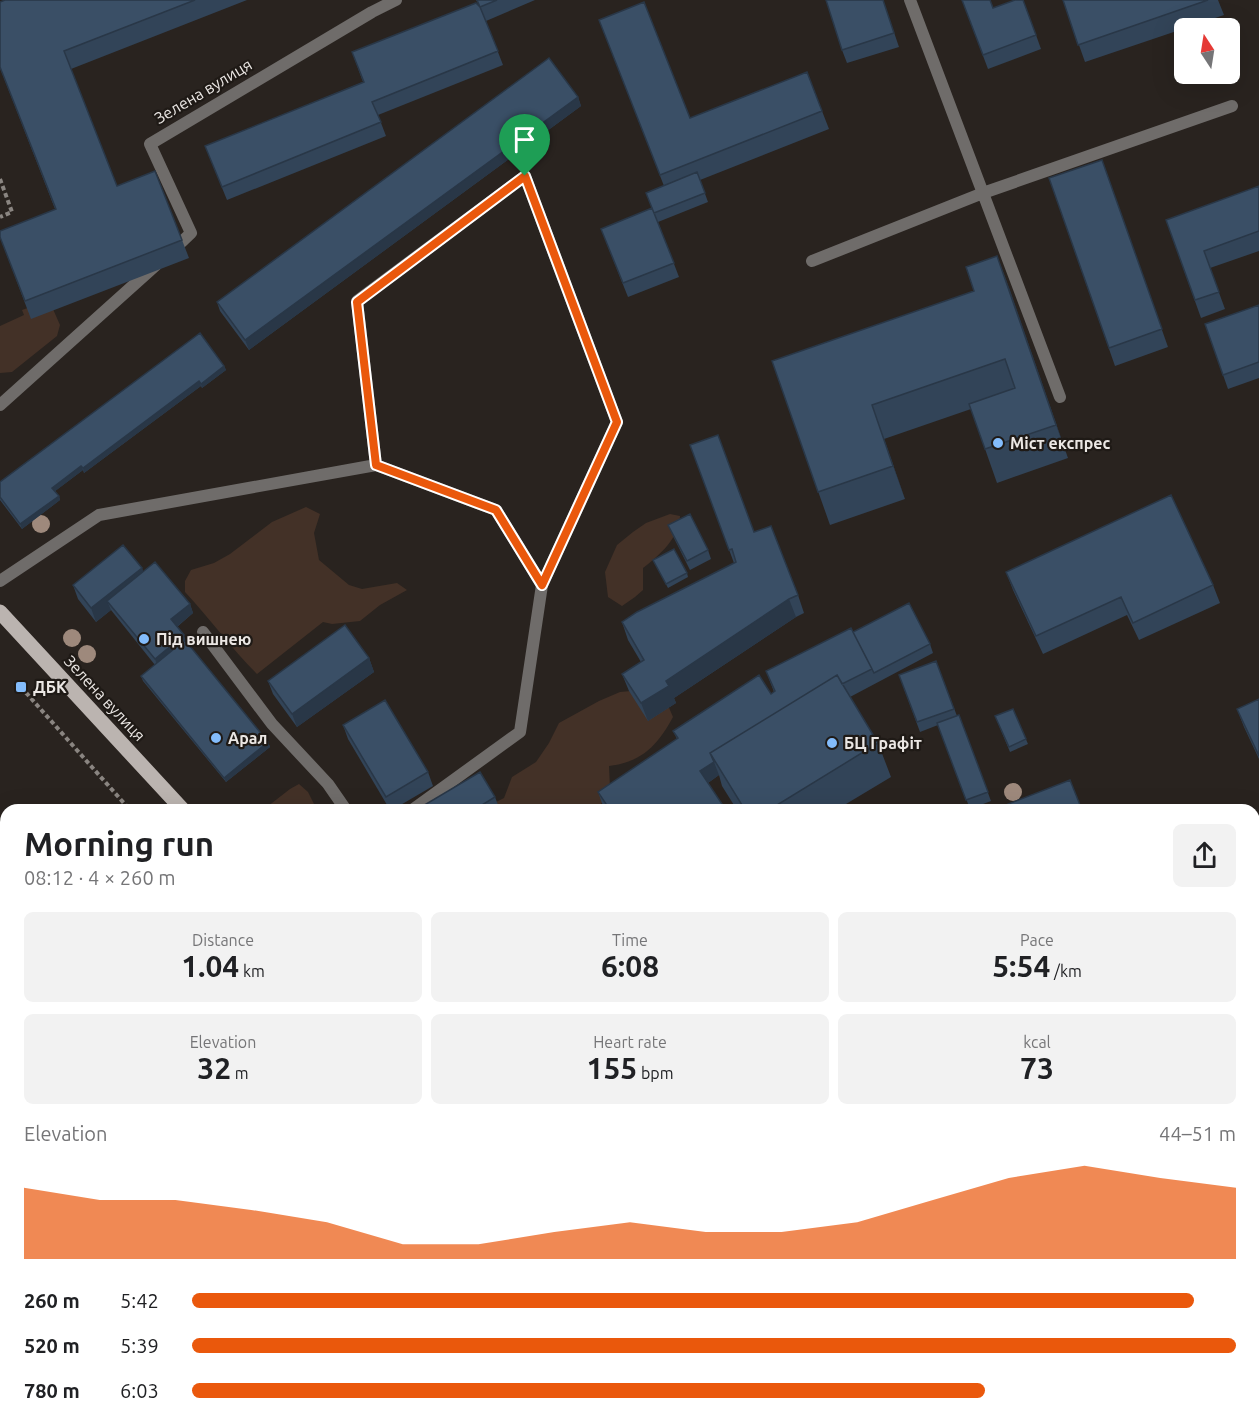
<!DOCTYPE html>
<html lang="en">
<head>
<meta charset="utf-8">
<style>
	:root { --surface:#fff; --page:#f2f2f2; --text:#202124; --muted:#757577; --accent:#ea580c }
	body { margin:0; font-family:Ubuntu,sans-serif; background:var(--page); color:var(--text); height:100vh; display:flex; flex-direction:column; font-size:22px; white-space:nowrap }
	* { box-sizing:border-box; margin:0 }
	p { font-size:20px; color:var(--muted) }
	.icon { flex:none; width:33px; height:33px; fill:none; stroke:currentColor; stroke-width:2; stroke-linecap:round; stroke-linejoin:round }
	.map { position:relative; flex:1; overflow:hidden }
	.details { position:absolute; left:0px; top:804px; width:1260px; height:622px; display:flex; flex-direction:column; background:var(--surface); border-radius:18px 18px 0 0; box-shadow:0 6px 24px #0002 }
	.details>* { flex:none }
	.needle { width:39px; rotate:348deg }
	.tools { position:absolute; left:1174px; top:18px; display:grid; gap:12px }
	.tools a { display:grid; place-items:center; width:66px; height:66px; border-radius:9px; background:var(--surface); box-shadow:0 6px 24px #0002; font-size:30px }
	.pin { position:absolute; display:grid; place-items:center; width:51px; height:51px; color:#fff; margin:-62px -26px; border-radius:50% 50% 50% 0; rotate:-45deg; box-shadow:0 0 6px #0007 }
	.pin .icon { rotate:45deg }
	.round { display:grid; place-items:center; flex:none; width:63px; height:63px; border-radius:9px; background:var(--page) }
	.headline { display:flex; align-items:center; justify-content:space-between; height:102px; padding:0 24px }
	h1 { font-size:33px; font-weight:700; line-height:45px }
	.figures { display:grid; grid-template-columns:repeat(3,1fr); gap:9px; height:102px; padding:6px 24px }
	.figures div { display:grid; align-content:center; border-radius:9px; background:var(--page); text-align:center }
	.figures b { font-size:30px; font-weight:700 }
	.figures small { font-size:16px; font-weight:400 }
	.figures p { font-size:16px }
	.chart { height:168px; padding:12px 24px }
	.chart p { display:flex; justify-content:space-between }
	.chart svg { width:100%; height:108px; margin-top:6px; fill:var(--accent); opacity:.7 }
	ul { padding:0 24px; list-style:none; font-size:20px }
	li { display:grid; grid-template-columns:96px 72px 1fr; align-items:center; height:45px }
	li i { height:15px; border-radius:8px; background:var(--accent) }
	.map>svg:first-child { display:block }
	.green { fill:#433127 }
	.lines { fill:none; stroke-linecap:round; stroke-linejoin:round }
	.path { stroke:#8a8581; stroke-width:4; stroke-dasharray:4.5 3; stroke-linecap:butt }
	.service { stroke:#6f6c6a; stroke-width:12 }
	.primary { stroke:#bbb4b0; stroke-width:15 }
	.tree { fill:#9e897c }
	.wall { fill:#324458 }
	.shaded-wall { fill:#293747 }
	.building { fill:#3a4f66; stroke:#293747; stroke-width:1.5 }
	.route-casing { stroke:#fff; stroke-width:12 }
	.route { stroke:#ea580c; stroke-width:8 }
	.poi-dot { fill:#83bcfb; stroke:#1f1a16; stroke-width:2 }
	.labels { text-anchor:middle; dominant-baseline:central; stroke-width:4.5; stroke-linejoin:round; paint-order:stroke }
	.street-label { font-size:16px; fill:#ebe7e4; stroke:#1f1a16 }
	.poi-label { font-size:16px; font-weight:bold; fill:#ebe7e4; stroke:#1f1a16; text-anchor:start }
</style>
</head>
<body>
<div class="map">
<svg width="1259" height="1426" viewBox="0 0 1259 1426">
	<rect width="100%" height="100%" fill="#29231f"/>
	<path class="green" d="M49 300 60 325 57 336 12 372 0 373V326L24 315 22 310Z
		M306 507 320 514 314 533 319 560 349 585 362 589 397 583 407 590 380 605 360 621 332 624 323 622 257 674C231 648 210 619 185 592V581L191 570 214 563 230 554 272 522Z
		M670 514 680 516C680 537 659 556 643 568V590L635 597 622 606 608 597 605 572 617 545 633 532 646 523Z
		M642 690 664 696 673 717C658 745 642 762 609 766L610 788 599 808 574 810H480L504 798 512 777 536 762 549 743 559 723 599 701 620 692Z
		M299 784 308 792 317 810H263L290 789Z
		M1259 1309V1374L1254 1371V1316Z"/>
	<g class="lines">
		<path class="path" d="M0 179 12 212 0 217
			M21 687 130 810
			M643 1420 648 1426"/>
		<path class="service" d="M910 0 1060 397
			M171 252 191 233 150 144 372 12 396 0
			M812 261 983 193 1232 106
			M0 405 156 265
			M376 465 357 301 525 176 617 422 542 585
			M0 581 99 515 376 465 496 510 542 585 520 732 412 810
			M203 632 272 724 328 784 346 810
			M0 872 6 876
			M0 1349 6 1348
			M153 1426 154 1420"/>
		<path class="primary" d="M0 612 183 810
			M698 1420 702 1426"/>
	</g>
	<g class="tree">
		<circle cx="41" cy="524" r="9"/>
		<circle cx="72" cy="638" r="9"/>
		<circle cx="87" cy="654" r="9"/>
		<circle cx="1013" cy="792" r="9"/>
	</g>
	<path class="wall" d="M5 0H247L71 69 117 186 182 240 189 258 31 319 0 237 55 209 0 68V2Z
		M476 0H535L486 21 503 65 378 115 386 136 227 200 205 146 363 82 352 52 479 5Z
		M883 0 899 47 847 63 842 50Z
		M962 0 1036 35 1041 49 988 69Z
		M1063 0H1218L1224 15 1085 62Z
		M599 20 690 118 822 111 829 129 700 180 708 202 658 222 679 277 628 297 606 242 652 208 664 186Z
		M578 97 581 106 249 350 220 311 217 302Z
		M1102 160 1168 347 1115 366 1049 178Z
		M1259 186V251L1210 268 1225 309 1201 318 1166 220Z
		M997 256 1068 458 997 483 971 409 884 439 905 499 830 525 772 361 974 291Z
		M1259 305V378L1228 389 1205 324Z
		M224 366 226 370 202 388 201 386 84 473 83 470 55 491 59 496 60 500 22 529 0 500V482Z
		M690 445 754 532 798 595 804 613 796 617 674 698 676 703 648 721 629 691 622 674 641 662 628 640 622 622 734 563Z
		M668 525 708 550 711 559 690 570 672 534Z
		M653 560 687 573 688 577 668 588Z
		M142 568 143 572 190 604 193 613 177 627 185 640 268 742 270 747 226 782 143 681 141 676 155 665 111 610 96 622 78 599 73 585Z
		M1006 572 1213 585 1220 603 1139 640 1127 615 1043 654 1013 590Z
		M853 632 930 644 933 653 850 697 878 743 891 777 836 810H737L722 786 719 775 708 783 726 810H606L603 806 598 792 677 739 673 731 771 694 774 692 766 671Z
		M369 658 374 672 297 727 273 694 268 681Z
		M936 661 957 716 959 715 991 801 970 809 938 725 920 732 899 675Z
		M1259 699V759L1244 727 1237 709Z
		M1013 709 1028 744 1010 752 995 716Z
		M343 725 428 772 433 786 392 810H390L348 739Z
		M495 797 500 810H416Z
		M0 936 6 954V1059L0 1061Z
		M1254 1061 1259 1067V1208L1254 1201Z
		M540 1420H600L596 1426H548Z
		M1002 1420H1041L1035 1426H1006Z"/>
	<path class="shaded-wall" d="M578 97 581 106 249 350 245 340Z
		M997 256 1010 290 1068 458 1056 425Z
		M224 366 226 370 202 388 201 384Z
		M199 381 201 386 84 473 83 468Z
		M872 405 884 439 905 499 893 466Z
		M81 466 83 470 54 492 52 488Z
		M59 496 60 500 22 529 20 524Z
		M142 568 147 581 107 601 111 610 96 622 91 608Z
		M789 599 796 617 674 698 676 703 648 721 641 703 666 681Z
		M190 604 193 613 174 629 171 619Z
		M184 635 187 645 158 668 155 659Z
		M369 658 374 672 297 727 292 714Z
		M268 742 270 747 226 782 224 778Z
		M714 762 719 775 705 785 700 771Z
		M1259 1090V1113H1254V1094Z
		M589 1420H600L596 1426H585Z
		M1027 1420H1041L1035 1426H1020Z"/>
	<path class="building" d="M5 0H195L64 51 117 186 155 171 182 240 25 301 0 237V231L56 209 0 67V2Z
		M477 0H497L480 7Z
		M826 0H883L894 33 842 50Z
		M962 0H990L993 8 1015 0H1023L1036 35 983 55Z
		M1063 0H1208L1078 45Z
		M644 2 690 118 807 72 822 111 660 175 599 20Z
		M476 3 480 7 498 51 372 102 381 122 222 187 205 146 364 82 352 52Z
		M549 58 578 97 245 340 217 302Z
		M1102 160 1162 329 1109 348 1049 178Z
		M697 172 705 193 654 213 646 193Z
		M1259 186V231L1204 251 1219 292 1195 300 1166 220Z
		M652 208 674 263 623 283 601 229Z
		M997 256 1056 425 985 449 969 404 1015 388 1005 359 872 405 893 466 818 492 772 361 974 291 966 267Z
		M1259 305V362L1223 375 1205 324Z
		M200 333 224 366 201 384 199 381 83 468 81 466 52 488 59 496 20 524 0 497V482Z
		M718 435 754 532 771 526 798 595 789 599 666 681 669 686 641 703 622 674 644 660 622 622 637 612 736 562 732 549 729 550 690 445Z
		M1171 495 1213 585 1133 623 1121 597 1036 636 1006 572Z
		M690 514 708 550 687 561 668 525Z
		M123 545 142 568 91 608 73 585Z
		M674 549 687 573 666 584 653 560Z
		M155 562 190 604 171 619 184 635 155 659 107 601Z
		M909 603 930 644 874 673 853 632Z
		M345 625 369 658 292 714 268 681Z
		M851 628 872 669 842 684 837 675 710 753 714 762 700 771 726 810H610L598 792 678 738 673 731 759 675 771 694 775 691 766 671Z
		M185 640 268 742 224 778 141 676Z
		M936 661 954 709 917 722 899 675Z
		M837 675 878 743 769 810H745L710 753Z
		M1259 699V756L1237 709Z
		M385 700 428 772 386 797 343 725Z
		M1013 709 1026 739 1009 747 995 716Z
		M959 715 988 792 966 800 937 723Z
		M480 772 495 797 474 810H416Z
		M1070 780 1082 810H993Z
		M0 937 6 955V1044L0 1046Z
		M1254 1061 1259 1067V1090L1254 1094Z
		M1254 1105 1259 1111V1199L1254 1192Z
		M550 1420H589L585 1426H557Z
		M847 1420H921L926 1426H852Z
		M1006 1420H1027L1020 1426H1010Z"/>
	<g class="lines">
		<defs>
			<path id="route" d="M525 176 617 422 542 585 496 510 376 465 357 302Z"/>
		</defs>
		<use href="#route" class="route-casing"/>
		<use href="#route" class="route"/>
	</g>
	<g class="poi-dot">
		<circle cx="998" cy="443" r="6"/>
		<circle cx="144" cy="639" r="6"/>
		<rect x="15" y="681" width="12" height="12" rx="3"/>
		<circle cx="216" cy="738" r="6"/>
		<circle cx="832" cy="743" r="6"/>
	</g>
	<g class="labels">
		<g class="street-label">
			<text transform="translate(203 91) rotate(-31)">Зелена вулиця</text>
			<text transform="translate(105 698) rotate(47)">Зелена вулиця</text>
		</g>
		<g class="poi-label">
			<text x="1010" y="443">Міст експрес</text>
			<text x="156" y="639">Під вишнею</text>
			<text x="33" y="687">ДБК</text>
			<text x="228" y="738">Арал</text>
			<text x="844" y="743">БЦ Графіт</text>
		</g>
	</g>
</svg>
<div class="tools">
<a><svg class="needle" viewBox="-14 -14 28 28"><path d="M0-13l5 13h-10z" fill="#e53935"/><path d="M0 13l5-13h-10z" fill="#757577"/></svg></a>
</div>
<div class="pin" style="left:525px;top:176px;background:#1e9e55"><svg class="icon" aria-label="arrive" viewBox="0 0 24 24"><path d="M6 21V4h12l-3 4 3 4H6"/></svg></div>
<section class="details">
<div class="headline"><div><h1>Morning run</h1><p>08:12 · 4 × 260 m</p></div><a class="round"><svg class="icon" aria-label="share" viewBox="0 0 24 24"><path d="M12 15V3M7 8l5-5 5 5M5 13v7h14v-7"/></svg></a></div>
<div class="figures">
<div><p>Distance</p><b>1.04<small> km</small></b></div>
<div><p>Time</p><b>6:08</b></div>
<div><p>Pace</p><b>5:54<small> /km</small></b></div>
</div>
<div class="figures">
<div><p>Elevation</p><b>32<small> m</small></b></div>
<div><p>Heart rate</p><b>155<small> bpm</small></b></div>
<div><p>kcal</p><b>73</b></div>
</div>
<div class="chart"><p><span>Elevation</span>44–51 m</p>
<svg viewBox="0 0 160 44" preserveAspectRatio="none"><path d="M0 44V15L10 20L20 20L30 24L40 29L50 38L60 38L70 33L80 29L90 33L100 33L110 29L120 20L130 11L140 6L150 11L160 15V44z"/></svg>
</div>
<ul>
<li><b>260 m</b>5:42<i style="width:96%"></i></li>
<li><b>520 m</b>5:39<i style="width:100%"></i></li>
<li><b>780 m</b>6:03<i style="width:76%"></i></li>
</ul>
</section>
</div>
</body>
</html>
